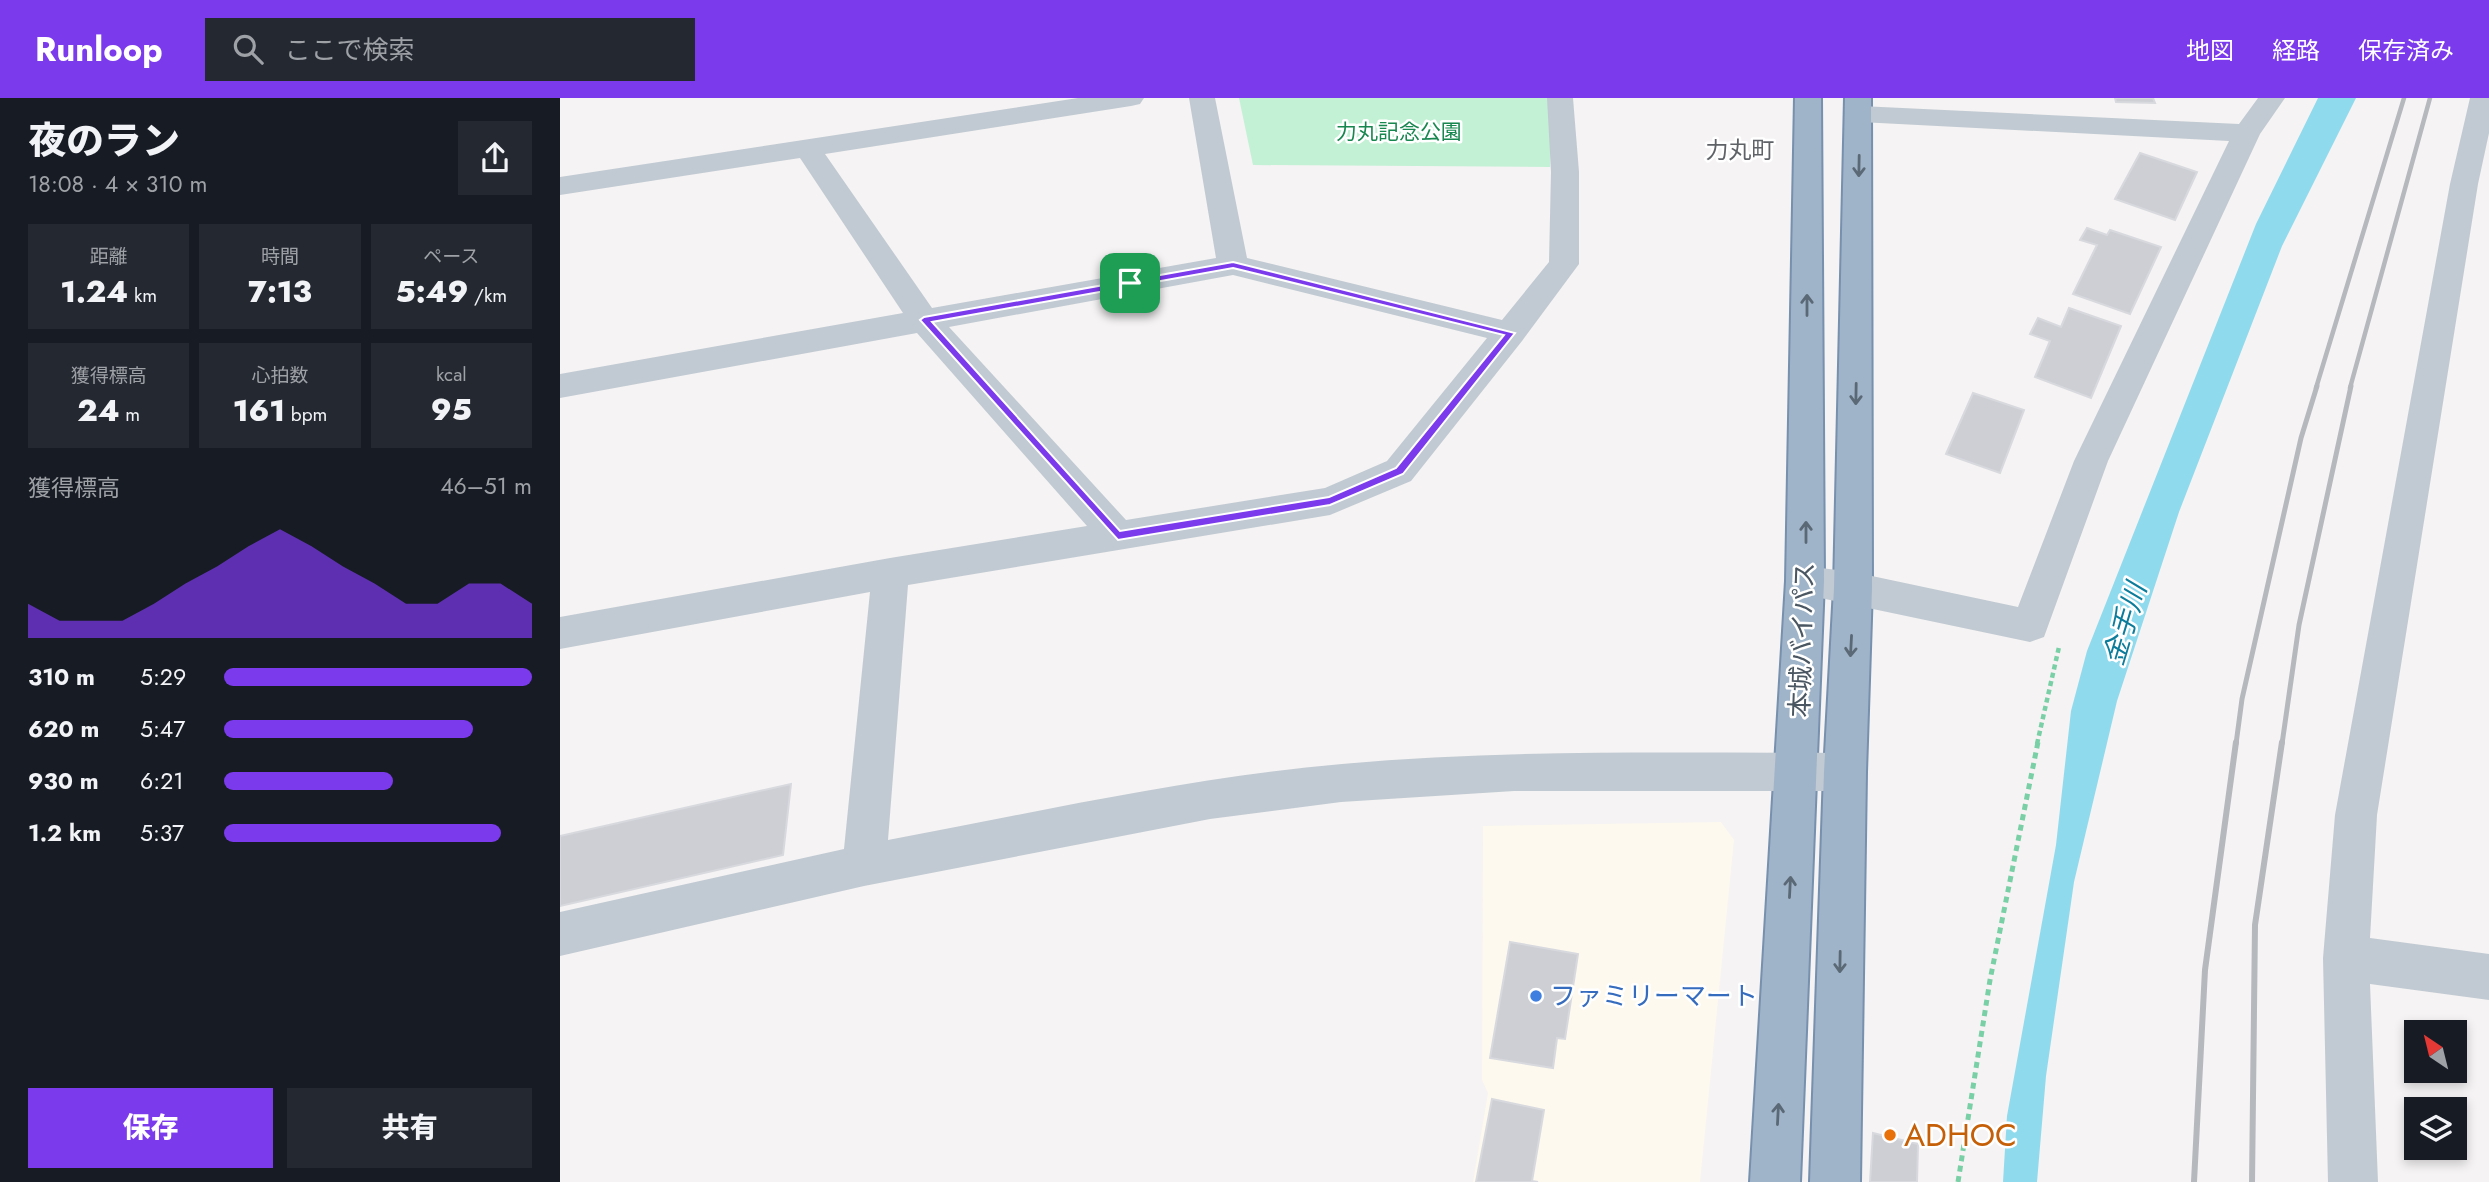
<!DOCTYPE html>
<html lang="ja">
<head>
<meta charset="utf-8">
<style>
	:root { --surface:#171b24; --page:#242831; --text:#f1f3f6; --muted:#9ea1a6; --accent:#7c3aed }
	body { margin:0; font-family:Jost,"Noto Sans JP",sans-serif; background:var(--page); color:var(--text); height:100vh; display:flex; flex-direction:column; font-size:26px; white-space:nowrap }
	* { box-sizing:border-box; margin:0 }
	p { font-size:23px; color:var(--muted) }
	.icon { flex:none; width:38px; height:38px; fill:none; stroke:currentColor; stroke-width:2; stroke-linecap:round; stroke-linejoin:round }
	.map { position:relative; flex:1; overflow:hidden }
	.side { display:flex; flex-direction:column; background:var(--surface); width:560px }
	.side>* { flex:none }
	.needle { width:46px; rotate:325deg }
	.tools { position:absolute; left:1844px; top:922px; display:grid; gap:14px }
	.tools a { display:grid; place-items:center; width:63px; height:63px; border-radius:0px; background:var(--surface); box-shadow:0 4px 10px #0003; font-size:35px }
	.pin { position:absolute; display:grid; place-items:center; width:60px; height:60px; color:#fff; margin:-30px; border-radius:14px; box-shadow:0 4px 10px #0006 }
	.round { display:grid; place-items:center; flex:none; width:74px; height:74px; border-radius:0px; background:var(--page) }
	.summary { display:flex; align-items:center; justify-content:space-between; height:119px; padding:0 28px }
	h1 { font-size:38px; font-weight:800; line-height:52px }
	.stats { display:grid; grid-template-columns:repeat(3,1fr); gap:10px; height:119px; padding:7px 28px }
	.stats div { display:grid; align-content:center; border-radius:0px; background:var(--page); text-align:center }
	.stats b { font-size:30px; font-weight:800 }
	.stats small { font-size:19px; font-weight:400 }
	.stats p { font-size:19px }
	.chart { height:196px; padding:14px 28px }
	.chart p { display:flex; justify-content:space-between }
	.chart svg { width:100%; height:126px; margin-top:7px; fill:var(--accent); opacity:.7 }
	.button { display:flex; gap:14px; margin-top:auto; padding:14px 28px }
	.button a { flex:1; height:80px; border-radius:0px; background:var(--accent); color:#fff; font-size:28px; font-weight:800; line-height:80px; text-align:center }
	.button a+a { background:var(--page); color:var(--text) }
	ul { padding:0 28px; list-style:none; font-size:23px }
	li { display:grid; grid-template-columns:112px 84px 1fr; align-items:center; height:52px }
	li i { height:18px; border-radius:9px; background:var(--accent) }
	header { display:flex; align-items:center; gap:42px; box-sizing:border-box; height:98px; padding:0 35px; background:var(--accent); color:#fff }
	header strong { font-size:33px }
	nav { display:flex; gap:38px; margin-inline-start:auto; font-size:24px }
	.search { width:490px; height:63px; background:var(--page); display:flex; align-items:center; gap:18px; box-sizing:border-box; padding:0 24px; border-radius:0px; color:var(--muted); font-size:26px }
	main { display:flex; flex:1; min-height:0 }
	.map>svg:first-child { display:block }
	.commercial { fill:#fdf9ef }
	.green { fill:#c3f1d5 }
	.water { fill:#90daee }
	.building { fill:#cdcfd5; stroke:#d7d9de; stroke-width:2 }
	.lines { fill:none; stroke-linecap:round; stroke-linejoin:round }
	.trunk-casing { stroke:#7690ad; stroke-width:4 }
	.path-far1 { stroke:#7ad0a6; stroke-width:4.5; stroke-dasharray:5 3.5; stroke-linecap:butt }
	.path { stroke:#7ad0a6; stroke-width:5; stroke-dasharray:6 4.5; stroke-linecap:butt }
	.minor { fill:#c1cad2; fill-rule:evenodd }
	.trunk { fill:#9fb4c9; fill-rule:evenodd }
	.rail-far2 { stroke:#b5b8bd; stroke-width:4.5 }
	.rail-far1 { stroke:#b5b8bd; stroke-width:5 }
	.rail { stroke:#b5b8bd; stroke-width:6 }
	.oneway { stroke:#5b6976 }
	.route { fill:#7c3aed; stroke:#fff; stroke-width:2; fill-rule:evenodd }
	.shop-dot { fill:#3f7fe0; stroke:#fff; stroke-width:2.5 }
	.food-dot { fill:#e8710a; stroke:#fff; stroke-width:2.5 }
	.labels { text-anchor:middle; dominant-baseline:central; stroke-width:5; stroke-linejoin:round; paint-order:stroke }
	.far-park-label { font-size:21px; fill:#17864f; stroke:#fff }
	.far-neighbourhood-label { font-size:23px; fill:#5f6368; stroke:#fff }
	.street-label { font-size:26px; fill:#4a5661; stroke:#fff }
	.shop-label { font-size:26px; fill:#366cbe; stroke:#fff; text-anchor:start }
	.water-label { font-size:28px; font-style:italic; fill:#0c7c9b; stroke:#fff }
	.near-food-label { font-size:32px; fill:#c56008; stroke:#fff; text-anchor:start }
</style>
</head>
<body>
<header>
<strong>Runloop</strong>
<div class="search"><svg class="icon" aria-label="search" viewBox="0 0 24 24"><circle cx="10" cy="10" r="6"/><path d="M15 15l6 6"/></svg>ここで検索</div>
<nav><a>地図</a><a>経路</a><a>保存済み</a></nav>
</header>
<main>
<section class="side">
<div class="summary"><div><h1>夜のラン</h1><p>18:08 · 4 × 310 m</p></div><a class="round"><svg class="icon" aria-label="share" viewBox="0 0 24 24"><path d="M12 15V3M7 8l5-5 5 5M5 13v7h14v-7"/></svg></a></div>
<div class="stats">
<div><p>距離</p><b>1.24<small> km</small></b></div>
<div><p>時間</p><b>7:13</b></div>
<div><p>ペース</p><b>5:49<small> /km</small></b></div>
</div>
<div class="stats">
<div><p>獲得標高</p><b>24<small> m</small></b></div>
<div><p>心拍数</p><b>161<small> bpm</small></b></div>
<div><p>kcal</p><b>95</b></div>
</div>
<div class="chart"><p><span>獲得標高</span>46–51 m</p>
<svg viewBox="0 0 160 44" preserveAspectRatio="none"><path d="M0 44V32L10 38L20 38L30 38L40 32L50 25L60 19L70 12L80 6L90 12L100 19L110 25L120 32L130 32L140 25L150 25L160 32V44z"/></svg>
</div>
<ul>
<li><b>310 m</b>5:29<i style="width:100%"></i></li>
<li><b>620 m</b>5:47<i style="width:81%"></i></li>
<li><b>930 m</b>6:21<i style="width:55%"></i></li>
<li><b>1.2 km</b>5:37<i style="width:90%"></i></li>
</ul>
<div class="button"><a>保存</a><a>共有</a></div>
</section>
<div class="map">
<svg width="1929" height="1084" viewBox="0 0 1929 1084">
	<rect width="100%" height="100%" fill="#f5f3f3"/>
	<path class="commercial" d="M1161 724 1174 742 1140 1084H913L928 995 922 982 923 728Z"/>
	<path class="green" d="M679 0H992L990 69 693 67Z"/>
	<path class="water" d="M1758 0H1796L1722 148 1619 414 1557 603 1514 784 1486 978 1477 1084H1443L1447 1018 1496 747 1511 613 1527 553 1696 126Z"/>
	<path class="building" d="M1555 0H1593L1595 5 1556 4Z
		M1580 55 1637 74 1615 122 1555 101Z
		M1527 130 1547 137 1550 132 1601 149 1570 216 1513 196 1537 147 1520 142Z
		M1509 210 1561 228 1531 300 1475 279 1490 243 1470 236 1478 220 1501 229Z
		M1413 295 1464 312 1440 375 1386 356Z
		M231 686 223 757 0 808V738Z
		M950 844 1018 856 1005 941 997 940 993 970 930 960Z
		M932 1001 984 1012 972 1083 978 1084H916Z
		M1313 1035 1358 1046 1357 1084H1310Z"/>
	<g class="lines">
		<defs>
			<path id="trunk" d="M1235 0H1261L1264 483 1240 1084H1190L1226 483Z
				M1285 0H1311L1312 490 1306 674 1300 1084H1250L1264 674 1274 490Z"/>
		</defs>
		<use href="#trunk" class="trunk-casing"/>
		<path class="path-far1" d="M1477 646 1499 549"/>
		<path class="path" d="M1398 1084 1430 882 1478 644"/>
		<path class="minor" d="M518 0H584L580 6 571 8 265 56 372 210 656 160 629 0H655L687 160 942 222 989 164 991 74 987 0H1013L1019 74V166L962 243 851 383 770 417 348 487 328 742C478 714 629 679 782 666 949 651 1117 655 1285 655L1300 661 1306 674 1300 687 1285 693H954L781 704 650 721 304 788 0 858V814L284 751 310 494 0 551V519L330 460 527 428 357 235 0 300V276L343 215 240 60 0 97V79ZM673 177 927 240 827 363 765 390 566 422 389 229Z
			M1698 0H1725L1700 36 1548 363 1484 539 1470 544 1232 494 1226 483 1232 472 1245 468 1293 474 1458 509 1514 363 1669 43 1300 24 1290 22 1286 16 1290 10 1300 8 1679 26Z
			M1910 0H1929V35L1918 86 1817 717 1810 840 1929 856V902L1810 886 1818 1084H1768L1763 860 1775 717 1890 86Z"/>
		<use href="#trunk" class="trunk"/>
		<path class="rail-far2" d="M1756 290 1844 0
			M1790 290 1870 0"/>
		<path class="rail-far1" d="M1676 646 1682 601 1741 340 1757 288
			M1722 646 1739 527 1791 288"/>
		<path class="rail" d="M1634 1084 1645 872 1676 644
			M1692 1084 1695 827 1722 644"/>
	</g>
	<defs><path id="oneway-shaft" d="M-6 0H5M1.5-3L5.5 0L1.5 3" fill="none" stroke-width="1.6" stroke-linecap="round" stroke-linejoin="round" transform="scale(1.75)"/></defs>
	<g class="oneway">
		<use href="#oneway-shaft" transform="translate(1299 68) rotate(91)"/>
		<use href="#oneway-shaft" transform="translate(1247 207) rotate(-90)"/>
		<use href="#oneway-shaft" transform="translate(1296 296) rotate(91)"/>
		<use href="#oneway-shaft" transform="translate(1246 434) rotate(-90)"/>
		<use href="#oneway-shaft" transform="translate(1291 548) rotate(93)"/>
		<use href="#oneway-shaft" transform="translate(1230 789) rotate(-87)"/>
		<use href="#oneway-shaft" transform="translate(1280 864) rotate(91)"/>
		<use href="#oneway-shaft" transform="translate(1218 1016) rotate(-87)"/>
	</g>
	<path class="route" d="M673 164 955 235 843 376 770 407 558 442 360 222 364 219ZM673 170 944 237 836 370 769 399 560 433 372 224Z"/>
	<circle class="shop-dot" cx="976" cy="898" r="7"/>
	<circle class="food-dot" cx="1330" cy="1037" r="7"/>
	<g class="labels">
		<g class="far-park-label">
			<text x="839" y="34">力丸記念公園</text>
		</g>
		<g class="far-neighbourhood-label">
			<text x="1180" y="52">力丸町</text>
		</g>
		<g class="street-label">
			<text transform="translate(1242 542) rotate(-88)">本城バイパス</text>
		</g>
		<g class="shop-label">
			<text x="990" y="898">ファミリーマート</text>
		</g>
		<g class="water-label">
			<text transform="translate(1565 526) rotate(-73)">金手川</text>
		</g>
		<g class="near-food-label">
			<text x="1344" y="1037">ADHOC</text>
		</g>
	</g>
</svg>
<div class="tools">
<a><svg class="needle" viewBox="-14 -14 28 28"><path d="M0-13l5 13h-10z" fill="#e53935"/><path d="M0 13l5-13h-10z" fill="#9ea1a6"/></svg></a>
<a><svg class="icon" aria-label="layers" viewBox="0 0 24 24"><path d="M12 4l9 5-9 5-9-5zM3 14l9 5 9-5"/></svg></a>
</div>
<div class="pin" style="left:570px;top:185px;background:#1e9e55"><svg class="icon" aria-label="arrive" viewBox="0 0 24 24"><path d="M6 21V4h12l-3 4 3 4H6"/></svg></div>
</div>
</main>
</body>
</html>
